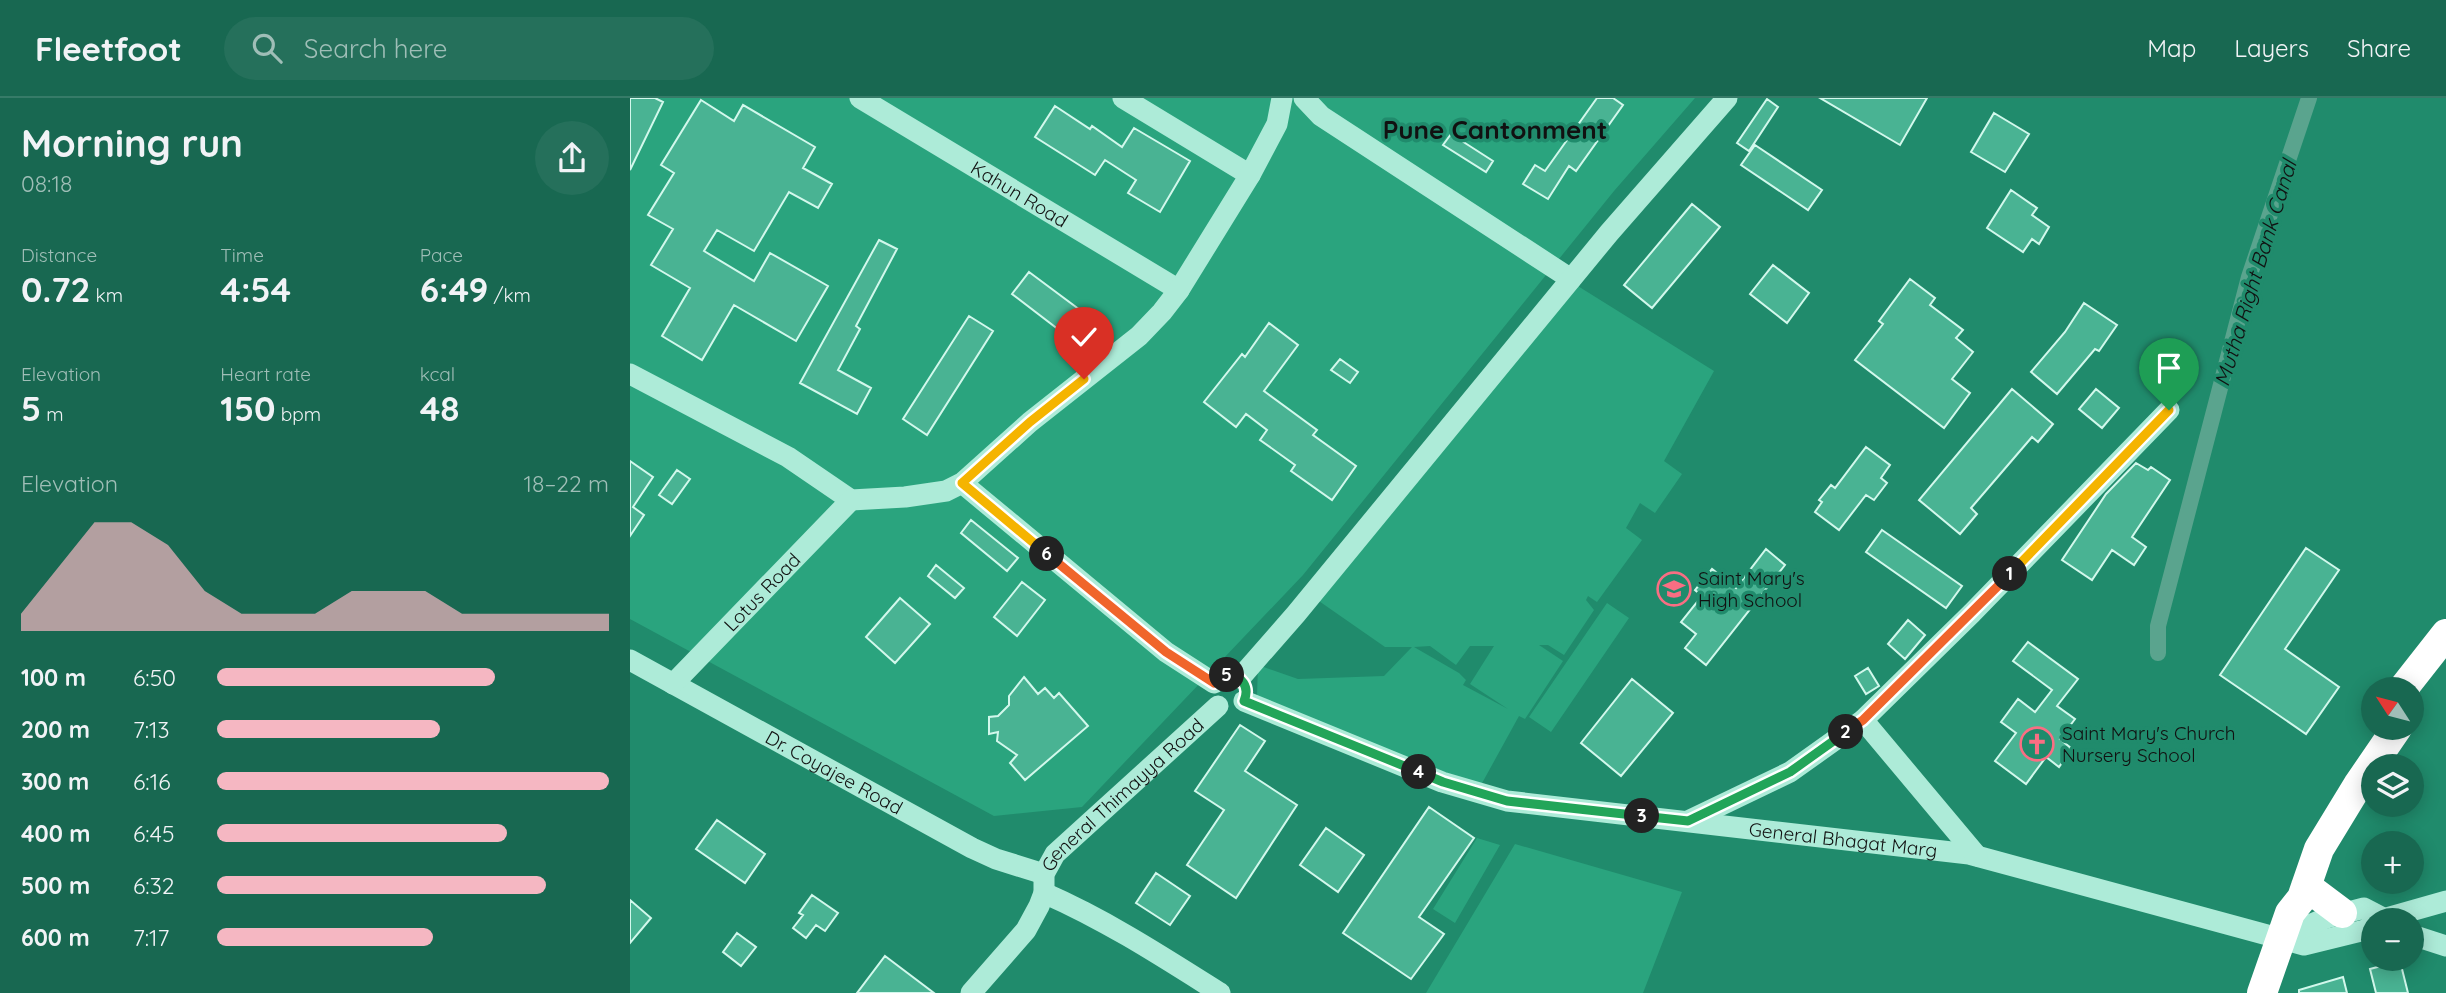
<!DOCTYPE html>
<html lang="en">
<head>
<meta charset="utf-8">
<style>
	:root { --surface:#186851; --page:#25705b; --text:#f1f3f6; --muted:#9fbeb7; --line:#367b68; --accent:#f5b7c2 }
	body { margin:0; font-family:Quicksand,sans-serif; background:var(--page); color:var(--text); height:100vh; display:flex; flex-direction:column; font-size:26px; white-space:nowrap }
	* { box-sizing:border-box; margin:0 }
	p { font-size:23px; color:var(--muted) }
	.icon { flex:none; width:38px; height:38px; fill:none; stroke:currentColor; stroke-width:2; stroke-linecap:round; stroke-linejoin:round }
	.map { position:relative; flex:1; overflow:hidden }
	.panel { display:flex; flex-direction:column; background:var(--surface); width:630px }
	.panel>* { flex:none }
	.needle { width:46px; rotate:306deg }
	.buttons { position:absolute; left:1731px; top:579px; display:grid; gap:14px }
	.buttons a { display:grid; place-items:center; width:63px; height:63px; border-radius:50%; background:var(--surface); box-shadow:0 4px 18px #0003; font-size:35px }
	.pin { position:absolute; display:grid; place-items:center; width:60px; height:60px; color:#fff; margin:-72px -30px; border-radius:50% 50% 50% 0; rotate:-45deg; box-shadow:0 0 7px #0007 }
	.pin .icon { rotate:45deg }
	.km { position:absolute; width:35px; height:35px; margin:-18px; border-radius:50%; background:#222; color:#fff; font-size:19px; line-height:35px; text-align:center }
	.round { display:grid; place-items:center; flex:none; width:74px; height:74px; border-radius:37px; background:var(--page) }
	.summary { display:flex; align-items:center; justify-content:space-between; height:119px; padding:0 21px }
	h1 { font-size:38px; font-weight:800; line-height:52px }
	.stats { display:grid; grid-template-columns:repeat(3,1fr); gap:10px; height:119px; padding:7px 21px }
	.stats div { display:grid; align-content:center }
	.stats b { font-size:35px; font-weight:800 }
	.stats small { font-size:19px; font-weight:400 }
	.stats p { font-size:19px }
	.chart { height:196px; padding:14px 21px }
	.chart p { display:flex; justify-content:space-between }
	.chart svg { width:100%; height:126px; margin-top:7px; fill:var(--accent); opacity:.7 }
	ul { padding:0 21px; list-style:none; font-size:23px }
	li { display:grid; grid-template-columns:112px 84px 1fr; align-items:center; height:52px }
	li i { height:18px; border-radius:9px; background:var(--accent) }
	header { display:flex; align-items:center; gap:42px; box-sizing:border-box; height:98px; padding:0 35px; background:var(--surface); border-bottom:2px solid var(--line) }
	header strong { font-size:33px }
	nav { display:flex; gap:38px; margin-inline-start:auto; font-size:24px }
	.search { width:490px; height:63px; background:var(--page); display:flex; align-items:center; gap:18px; box-sizing:border-box; padding:0 24px; border-radius:38px; color:var(--muted); font-size:26px }
	main { display:flex; flex:1; min-height:0 }
	.map>svg:first-child { display:block }
	.green { fill:#2aa47e; fill-rule:evenodd }
	.lines { fill:none; stroke-linecap:round; stroke-linejoin:round }
	.canal { stroke:#5aa48e; stroke-width:16 }
	.building { fill:#49b393; stroke:#d2f8ec; stroke-width:2 }
	.minor { stroke:#adebd8; stroke-width:21 }
	.highway { stroke:#fff; stroke-width:30 }
	.split-1-casing { stroke:#fff; stroke-width:14 }
	.split-2-casing { stroke:#fff; stroke-width:14 }
	.split-3-casing { stroke:#fff; stroke-width:14 }
	.split-4-casing { stroke:#fff; stroke-width:14 }
	.split-5-casing { stroke:#fff; stroke-width:14 }
	.split-6-casing { stroke:#fff; stroke-width:14 }
	.split-7-casing { stroke:#fff; stroke-width:14 }
	.split-1 { stroke:#f5b400; stroke-width:9 }
	.split-2 { stroke:#f0652b; stroke-width:9 }
	.split-3 { stroke:#22a559; stroke-width:9 }
	.split-4 { stroke:#22a559; stroke-width:9 }
	.split-5 { stroke:#22a559; stroke-width:9 }
	.split-6 { stroke:#f0652b; stroke-width:9 }
	.split-7 { stroke:#f5b400; stroke-width:9 }
	.labels { text-anchor:middle; dominant-baseline:central; stroke-width:7; stroke-linejoin:round; paint-order:stroke }
	.street-label { font-size:19px; fill:#111; stroke:#208b6c }
	.poi-label { font-size:19px; fill:#111; stroke:#208b6c; text-anchor:start }
	.water-label { font-size:21px; font-style:italic; fill:#111; stroke:#208b6c }
	.district-label { font-size:26px; font-weight:bold; fill:#111; stroke:#208b6c }
</style>
</head>
<body>
<header>
<strong>Fleetfoot</strong>
<div class="search"><svg class="icon" aria-label="search" viewBox="0 0 24 24"><circle cx="10" cy="10" r="6"/><path d="M15 15l6 6"/></svg>Search here</div>
<nav><a>Map</a><a>Layers</a><a>Share</a></nav>
</header>
<main>
<section class="panel">
<div class="summary"><div><h1>Morning run</h1><p>08:18</p></div><a class="round"><svg class="icon" aria-label="share" viewBox="0 0 24 24"><path d="M12 15V3M7 8l5-5 5 5M5 13v7h14v-7"/></svg></a></div>
<div class="stats">
<div><p>Distance</p><b>0.72<small> km</small></b></div>
<div><p>Time</p><b>4:54</b></div>
<div><p>Pace</p><b>6:49<small> /km</small></b></div>
</div>
<div class="stats">
<div><p>Elevation</p><b>5<small> m</small></b></div>
<div><p>Heart rate</p><b>150<small> bpm</small></b></div>
<div><p>kcal</p><b>48</b></div>
</div>
<div class="chart"><p><span>Elevation</span>18–22 m</p>
<svg viewBox="0 0 160 44" preserveAspectRatio="none"><path d="M0 44V38L10 22L20 6L30 6L40 14L50 30L60 38L70 38L80 38L90 30L100 30L110 30L120 38L130 38L140 38L150 38L160 38V44z"/></svg>
</div>
<ul>
<li><b>100 m</b>6:50<i style="width:71%"></i></li>
<li><b>200 m</b>7:13<i style="width:57%"></i></li>
<li><b>300 m</b>6:16<i style="width:100%"></i></li>
<li><b>400 m</b>6:45<i style="width:74%"></i></li>
<li><b>500 m</b>6:32<i style="width:84%"></i></li>
<li><b>600 m</b>7:17<i style="width:55%"></i></li>
</ul>
</section>
<div class="map">
<svg width="1816" height="895" viewBox="0 0 1816 895">
	<rect width="100%" height="100%" fill="#208b6c"/>
	<path class="green" d="M0 0H1065L984 93 673 477 452 709 364 718 0 521Z
		M943 185 1084 273 1034 363 1052 376 1025 415 1010 405 996 430 1012 442 967 504 958 498 956 502 964 512 934 557 918 547H909L933 563 895 621 889 618 851 687 750 651 627 598 628 567 668 581 754 578 782 549H755L686 501ZM800 548 826 567 840 548H864L840 586 878 611 833 587 836 582 829 575 784 549Z
		M977 505 999 520 921 634 899 619Z
		M847 740 870 747 825 825 803 811Z
		M885 746 1052 794 1013 895H796Z"/>
	<g class="lines">
		<path class="canal" d="M1528 555V528L1619 179 1679 0"/>
	</g>
	<path class="building" d="M0 0H25L33 4 0 72Z
		M967 0H983L993 7 946 73 939 68 918 101 893 86 905 67 915 73Z
		M1190 0H1297L1270 47Z
		M1137 1 1148 9 1119 53 1107 45Z
		M71 2 104 23 113 7 185 49 173 70 202 86 188 110 159 94 124 153 87 132 74 153 124 183 140 155 198 188 166 243 104 207 72 262 32 238 60 190 21 167 43 131 18 117 44 75 31 67Z
		M425 8 460 31 462 28 492 49 504 30 560 63 530 114 498 95 506 82 475 62 465 77 405 39Z
		M1364 15 1399 36 1375 74 1341 54Z
		M821 36 863 63 856 74 813 47Z
		M1125 47 1192 92 1178 112 1111 67Z
		M1381 92 1407 110 1402 117 1419 129 1409 146 1402 141 1393 154 1357 130Z
		M1062 106 1090 129 1022 210 994 187Z
		M249 142 267 151 226 228 230 231 208 272 241 290 227 316 170 285Z
		M1143 167 1179 195 1157 225 1120 196Z
		M399 174 454 215 437 238 382 196Z
		M1280 181 1305 200 1300 207 1333 232 1326 240 1343 254 1322 281 1340 295 1314 330 1225 262 1253 226 1249 223Z
		M1454 205 1487 227 1469 253 1465 251 1427 296 1401 274 1435 234Z
		M339 218 363 233 297 337 273 321Z
		M639 225 668 247 634 293 687 332 683 337 726 368 702 402 661 373 665 367 630 342 637 332 616 316 606 329 574 304 612 256 615 259Z
		M710 261 728 274 720 285 701 272Z
		M1382 291 1423 326 1408 344 1402 339 1341 410 1347 416 1330 436 1289 402Z
		M1466 291 1489 310 1472 330 1449 311Z
		M1236 349 1260 367 1251 380 1257 385 1244 402 1236 397 1209 432 1185 414 1192 404 1189 402 1201 387 1205 390Z
		M0 363 23 379 3 409 14 417 0 438Z
		M1506 365 1518 372 1521 369 1540 382 1502 439 1516 449 1504 467 1482 452 1462 482 1432 462 1476 396Z
		M47 372 60 381 42 406 29 397Z
		M341 422 388 460 377 473 331 435Z
		M1252 432 1332 488 1316 510 1236 454Z
		M1676 450 1709 472 1655 551 1709 589 1676 636 1590 577Z
		M1136 451 1155 467 1076 567 1055 550 1066 536 1051 524 1072 498 1065 492 1082 471 1106 490Z
		M306 467 334 490 325 500 298 478Z
		M392 484 415 502 387 538 364 519Z
		M270 500 300 526 265 565 236 539Z
		M1278 522 1295 537 1275 561 1258 546Z
		M1398 544 1448 581 1427 608 1445 621 1430 641 1442 651 1429 669 1416 659 1396 686 1365 663 1386 635 1371 624 1388 601 1405 614 1422 592 1383 563Z
		M1238 570 1249 588 1236 596 1225 578Z
		M394 579 408 596 415 590 424 600 429 595 458 628 395 682 380 665 387 657 367 643 368 634 359 636V619L368 618 379 607V598Z
		M1002 581 1043 615 991 678 951 645Z
		M610 627 635 643 615 673 667 707 606 800 557 767 594 712 565 693Z
		M799 709 844 740 789 819 814 836 781 881 713 835Z
		M87 722 135 756 115 785 66 751Z
		M696 730 734 757 708 794 670 767Z
		M526 775 560 798 540 827 506 805Z
		M182 797 208 815 195 833 186 827 176 840 163 830 173 817 169 815Z
		M0 802 21 820 0 845Z
		M107 835 126 849 111 868 93 854Z
		M255 858 304 895H227Z
		M1770 863 1778 895H1746L1740 871Z
		M1713 879 1717 895H1669V892Z"/>
	<g class="lines">
		<g class="minor">
			<path id="s1" d="M230 0 549 192"/>
			<path d="M493 0 620 77"/>
			<path d="M674 0 691 18 941 181"/>
			<path d="M0 276 158 359 221 402 275 399 316 393 332 385 400 324 509 238 532 214 549 192 620 77 647 26 652 0"/>
			<path d="M332 385 536 554 584 585"/>
			<path id="s2" d="M0 562 342 750 366 761 414 776"/>
			<path d="M610 580 666 516 979 135 1097 0"/>
			<path id="s3" d="M43 586 221 402"/>
			<path id="s4" d="M614 603 812 684 877 703 1339 756 1674 847 1735 832 1743 826"/>
			<path d="M1233 622 1347 758"/>
			<path d="M1058 723 1160 674 1233 622 1342 515 1539 312"/>
			<path d="M414 795C476 822 533 859 590 895"/>
			<path d="M1749 822 1816 803"/>
			<path d="M1782 837 1816 848"/>
			<path d="M1651 839 1696 820 1734 810 1757 822"/>
			<path id="s5" d="M341 895 396 832 409 808 414 795V776L425 756 588 608"/>
		</g>
		<path class="highway" d="M1772 592 1816 536
			M1676 788 1712 815
			M1632 895 1660 815 1672 800 1689 751 1728 687 1767 630"/>
	</g>
	<g class="lines">
		<defs>
			<path id="split-1" d="M1380 476 1539 312"/>
			<path id="split-2" d="M1216 634 1233 622 1380 476"/>
			<path id="split-3" d="M1012 718 1058 723 1160 674 1216 634"/>
			<path id="split-4" d="M789 674 813 684 877 703 1012 718"/>
			<path id="split-5" d="M597 577C612 577 620 589 614 603L789 674"/>
			<path id="split-6" d="M417 456 536 554 584 585 591 578 597 577"/>
			<path id="split-7" d="M417 456 332 385 400 324 454 281"/>
		</defs>
		<use href="#split-1" class="split-1-casing"/>
		<use href="#split-2" class="split-2-casing"/>
		<use href="#split-3" class="split-3-casing"/>
		<use href="#split-4" class="split-4-casing"/>
		<use href="#split-5" class="split-5-casing"/>
		<use href="#split-6" class="split-6-casing"/>
		<use href="#split-7" class="split-7-casing"/>
		<use href="#split-1" class="split-1"/>
		<use href="#split-2" class="split-2"/>
		<use href="#split-3" class="split-3"/>
		<use href="#split-4" class="split-4"/>
		<use href="#split-5" class="split-5"/>
		<use href="#split-6" class="split-6"/>
		<use href="#split-7" class="split-7"/>
	</g>
	<defs>
		<symbol id="school-ring" viewBox="-11 -11 22 22"><circle r="9.5" fill="#208b6c" stroke="#f96e83" stroke-width="1.5"/><path d="M0-5L7-2L0 1L-7-2ZM-4 1L0 2.5L4 1V4Q0 6-4 4Z" fill="#f96e83"/></symbol>
		<symbol id="church-ring" viewBox="-11 -11 22 22"><circle r="9.5" fill="#208b6c" stroke="#f96e83" stroke-width="1.5"/><path d="M-1.2-6h2.4v3.5h3.3v2.4h-3.3V6h-2.4V-.1h-3.3v-2.4h3.3Z" fill="#f96e83"/></symbol>
	</defs>
	<g fill-rule="evenodd">
		<use href="#school-ring" x="1025" y="472" width="38" height="38"/>
		<use href="#church-ring" x="1388" y="627" width="38" height="38"/>
	</g>
	<g class="labels">
		<g class="street-label">
			<text stroke="none"><textPath href="#s1" startOffset="186">Kahun Road</textPath></text>
			<text stroke="none"><textPath href="#s3" startOffset="128">Lotus Road</textPath></text>
			<text stroke="none"><textPath href="#s2" startOffset="233">Dr. Coyajee Road</textPath></text>
			<text stroke="none"><textPath href="#s5" startOffset="256">General Thimayya Road</textPath></text>
			<text stroke="none"><textPath href="#s4" startOffset="620">General Bhagat Marg</textPath></text>
		</g>
		<g class="poi-label">
			<text x="1068" y="480">Saint Mary's<tspan x="1068" dy="22">High School</tspan></text>
			<text x="1432" y="635">Saint Mary's Church<tspan x="1432" dy="22">Nursery School</tspan></text>
		</g>
		<g class="water-label">
			<text transform="translate(1625 175) rotate(-73)">Mutha Right Bank Canal</text>
		</g>
		<g class="district-label">
			<text x="865" y="31">Pune Cantonment</text>
		</g>
	</g>
</svg>
<div class="buttons">
<a><svg class="needle" viewBox="-14 -14 28 28"><path d="M0-13l5 13h-10z" fill="#e53935"/><path d="M0 13l5-13h-10z" fill="#9fbeb7"/></svg></a>
<a><svg class="icon" aria-label="layers" viewBox="0 0 24 24"><path d="M12 4l9 5-9 5-9-5zM3 14l9 5 9-5"/></svg></a>
<a>+</a>
<a>−</a>
</div>
<div class="pin" style="left:1539px;top:312px;background:#1e9e55"><svg class="icon" aria-label="arrive" viewBox="0 0 24 24"><path d="M6 21V4h12l-3 4 3 4H6"/></svg></div>
<div class="pin" style="left:454px;top:281px;background:#d93025"><svg class="icon" aria-label="check" viewBox="0 0 24 24"><path d="M5 12l5 5 9-10"/></svg></div>
<b class="km" style="left:1380px;top:476px">1</b>
<b class="km" style="left:1216px;top:634px">2</b>
<b class="km" style="left:1012px;top:718px">3</b>
<b class="km" style="left:789px;top:674px">4</b>
<b class="km" style="left:597px;top:577px">5</b>
<b class="km" style="left:417px;top:456px">6</b>
</div>
</main>
</body>
</html>
